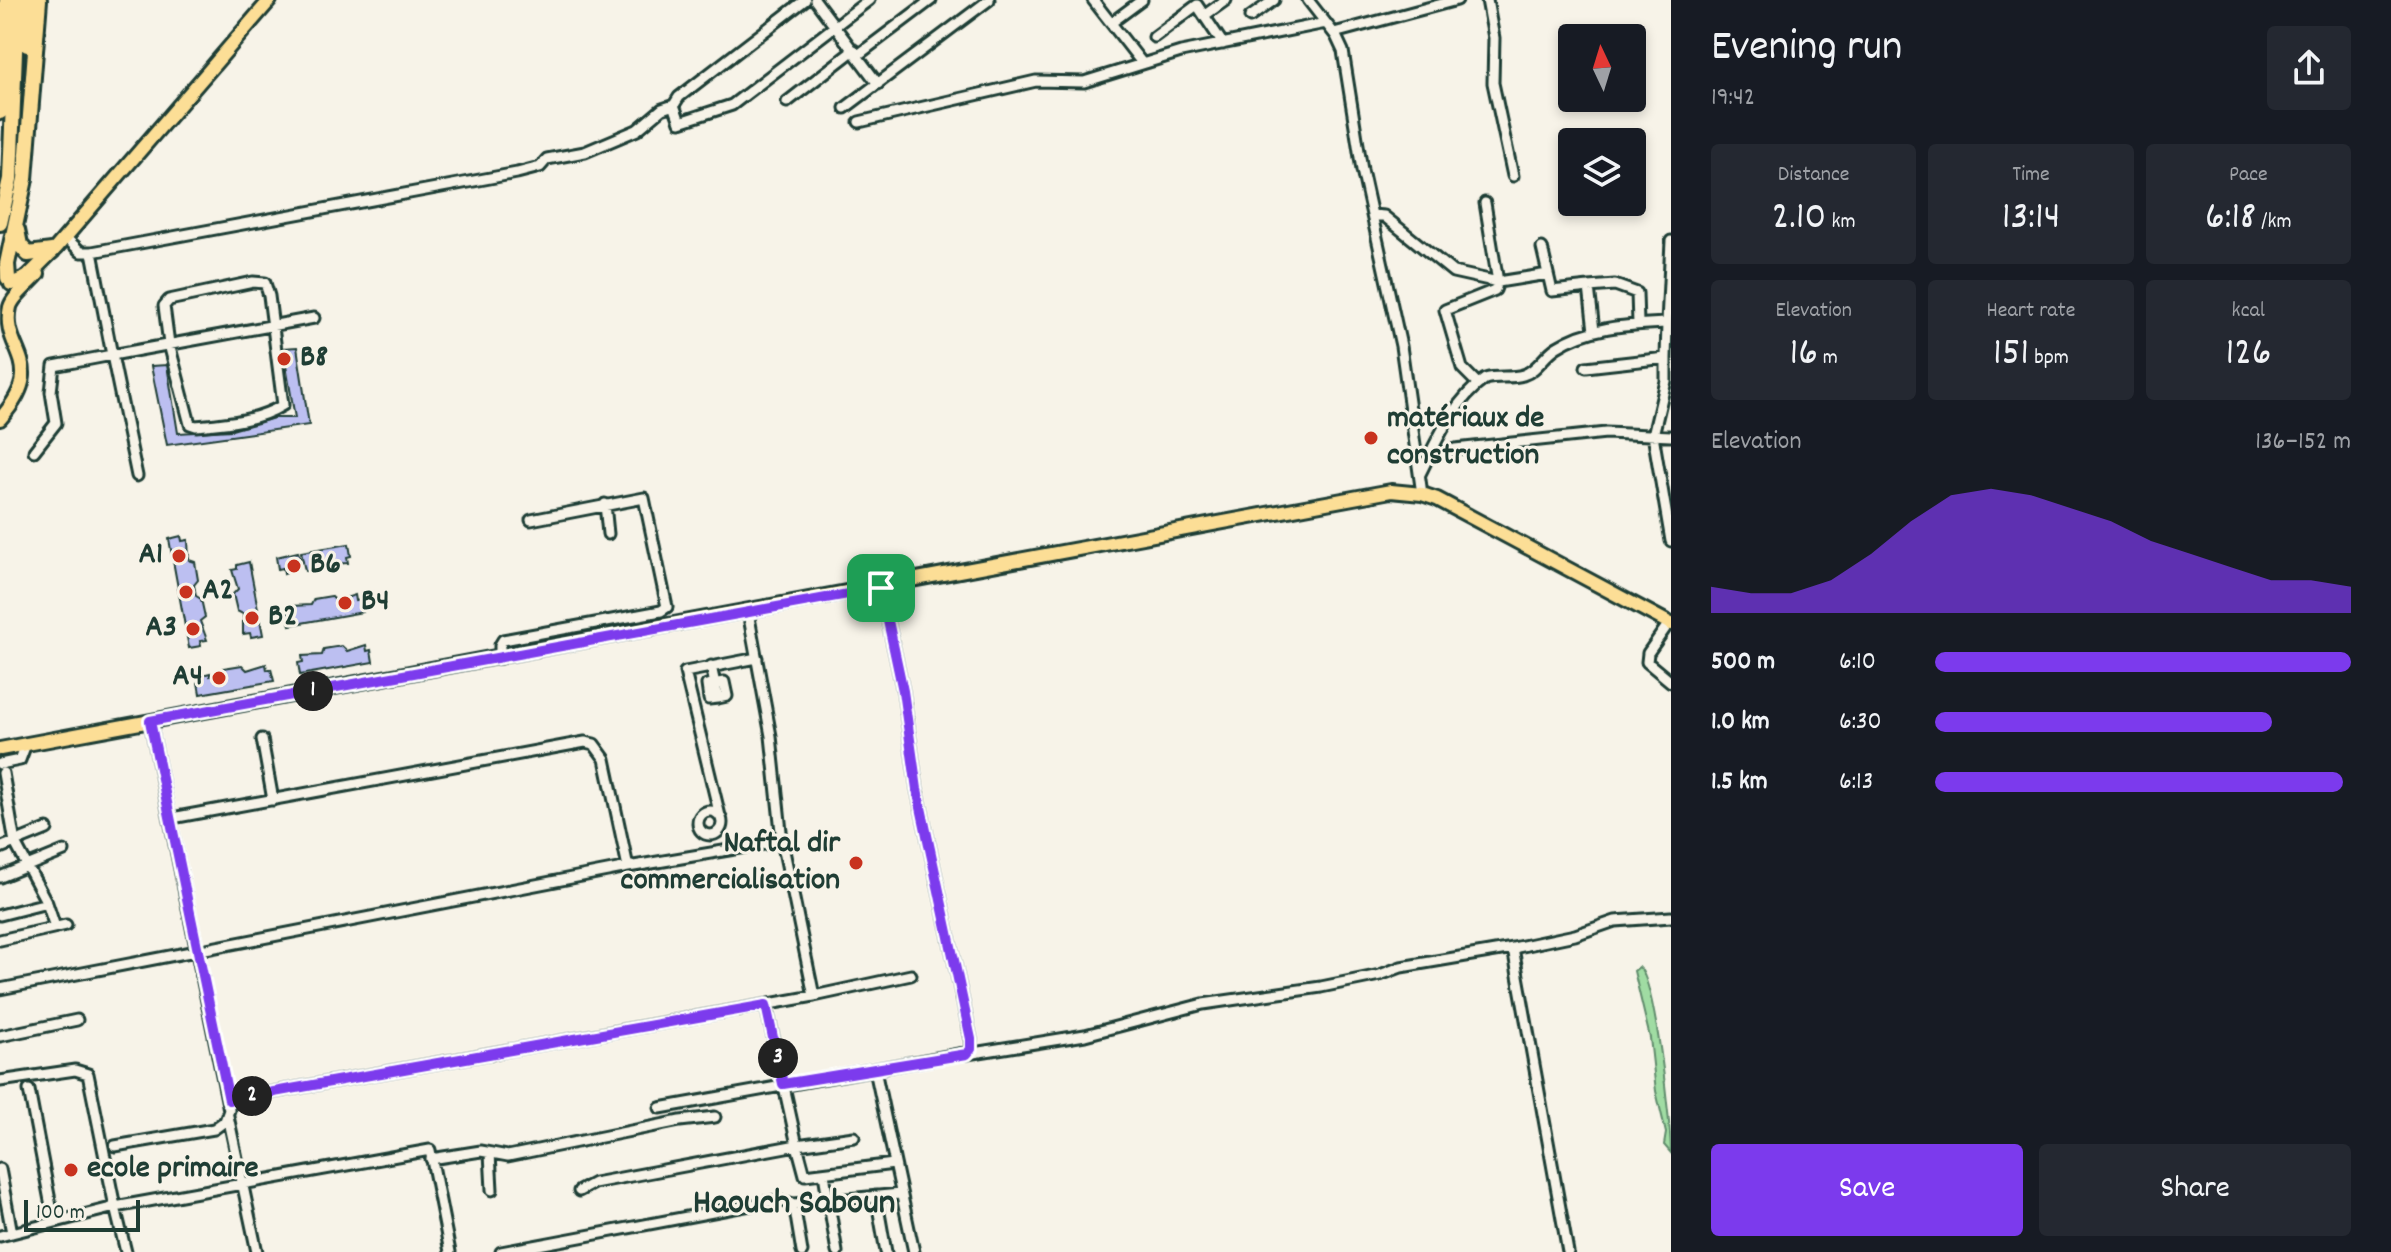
<!DOCTYPE html>
<html lang="en">
<head>
<meta charset="utf-8">
<style>
	:root { --surface:#171b24; --page:#242831; --text:#f1f3f6; --muted:#9ea1a6; --accent:#7c3aed }
	body { margin:0; font-family:Dekko,sans-serif; background:var(--page); color:var(--text); height:100vh; display:flex; flex-direction:column; font-size:30px; white-space:nowrap }
	* { box-sizing:border-box; margin:0 }
	p { font-size:26px; color:var(--muted) }
	.icon { flex:none; width:44px; height:44px; fill:none; stroke:currentColor; stroke-width:2; stroke-linecap:round; stroke-linejoin:round }
	.map { position:relative; flex:1; overflow:hidden }
	.side { display:flex; flex-direction:column; background:var(--surface); width:720px }
	.side>* { flex:none }
	.needle { width:52px; rotate:356deg }
	.tools { position:absolute; left:1558px; top:24px; display:grid; gap:16px }
	.tools a { display:grid; place-items:center; width:88px; height:88px; border-radius:8px; background:var(--surface); box-shadow:0 4px 12px #0003; font-size:40px }
	.scale { position:absolute; left:24px; bottom:20px; width:116px; box-sizing:border-box; padding-left:8px; border:4px solid #1f3d34; border-top:0; font-size:22px; line-height:28px; white-space:nowrap; color:#1f3d34; -webkit-text-stroke:6px #f7f3e8; paint-order:stroke }
	.pin { position:absolute; display:grid; place-items:center; width:68px; height:68px; color:#fff; margin:-34px; border-radius:16px; box-shadow:0 4px 12px #0006 }
	.km { position:absolute; width:40px; height:40px; margin:-20px; border-radius:50%; background:#222; color:#fff; font-size:22px; line-height:40px; text-align:center }
	.round { display:grid; place-items:center; flex:none; width:84px; height:84px; border-radius:8px; background:var(--page) }
	.head { display:flex; align-items:center; justify-content:space-between; height:136px; padding:0 40px }
	h1 { font-size:44px; font-weight:600; line-height:60px }
	.metrics { display:grid; grid-template-columns:repeat(3,1fr); gap:12px; height:136px; padding:8px 40px }
	.metrics div { display:grid; align-content:center; border-radius:8px; background:var(--page); text-align:center }
	.metrics b { font-size:40px; font-weight:600 }
	.metrics small { font-size:22px; font-weight:400 }
	.metrics p { font-size:22px }
	.chart { height:224px; padding:16px 40px }
	.chart p { display:flex; justify-content:space-between }
	.chart svg { width:100%; height:144px; margin-top:8px; fill:var(--accent); opacity:.7 }
	.primary-button { display:flex; gap:16px; margin-top:auto; padding:16px 40px }
	.primary-button a { flex:1; height:92px; border-radius:8px; background:var(--accent); color:#fff; font-size:32px; font-weight:600; line-height:92px; text-align:center }
	.primary-button a+a { background:var(--page); color:var(--text) }
	ul { padding:0 40px; list-style:none; font-size:26px }
	li { display:grid; grid-template-columns:128px 96px 1fr; align-items:center; height:60px }
	li i { height:20px; border-radius:10px; background:var(--accent) }
	main { display:flex; flex:1; min-height:0 }
	.map>svg:first-child { display:block }
	.green { fill:#a0dca3; stroke:#608c6c; stroke-width:2 }
	.building { fill:#bcbff1; stroke:#1f3d34; stroke-width:2 }
	.lines { fill:none; stroke-linecap:round; stroke-linejoin:round }
	.minor-casing { stroke:#1f3d34; stroke-width:15 }
	.major-casing { stroke:#1f3d34; stroke-width:18 }
	.highway-casing { stroke:#1f3d34; stroke-width:20 }
	.minor { stroke:#f7f3e8; stroke-width:9 }
	.major { stroke:#fcde96; stroke-width:12 }
	.highway { stroke:#fcde96; stroke-width:14 }
	.route-casing { stroke:#fff; stroke-width:16 }
	.route { stroke:#7c3aed; stroke-width:10 }
	.poi-dot { fill:#c8321e; stroke:#f7f3e8; stroke-width:3 }
	.labels { text-anchor:middle; dominant-baseline:central; stroke-width:6; stroke-linejoin:round; paint-order:stroke }
	.poi-label { font-size:32px; font-weight:bold; fill:#1f3d34; stroke:#f7f3e8; text-anchor:start }
	.quarter-label { font-size:36px; font-weight:bold; fill:#1f3d34; stroke:#f7f3e8 }
</style>
</head>
<body>
<main>
<div class="map">
<svg width="1671" height="1252" viewBox="0 0 1671 1252">
	<rect width="100%" height="100%" fill="#f7f3e8"/>
	<filter id="ink" filterUnits="userSpaceOnUse"><feTurbulence type="fractalNoise" baseFrequency=".0125" numOctaves="2"/><feDisplacementMap in="SourceGraphic" scale="16" xChannelSelector="R" yChannelSelector="G"/><feConvolveMatrix kernelMatrix="1 2 1 2 8 2 1 2 1" color-interpolation-filters="sRGB"/></filter>
	<g filter="url(#ink)">
		<path class="green" d="M1639 967C1655 979 1671 1126 1671 1153L1664 1145 1666 1133 1656 1091 1650 1038 1634 971Z"/>
		<path class="building" d="M297 347 309 425 167 445 151 366 167 365 178 433 232 430 274 418H295L283 348Z
			M181 536 182 541 188 540 189 560 195 562 198 580 194 585 196 596 201 599 205 617 200 621 207 640 200 641 201 646 189 648 169 539Z
			M349 544 351 556 347 557 348 563 328 564 325 570 305 571 301 552Z
			M298 552 300 558 292 560 294 570 284 574 283 568 278 569 276 557Z
			M249 562 263 635 251 637 250 633 243 634V614L237 611 233 594 238 589 232 570 237 569V565Z
			M355 595 356 601 361 600 363 612 290 625 287 613 292 612 291 606 311 605 314 599 331 596 336 601Z
			M366 645 367 651 371 650 373 662 300 675 298 663 303 662 302 656 322 655 324 649 342 646 347 651Z
			M266 664 267 670 271 669 274 681 200 694 198 682 203 681 202 675 210 673V676L222 674 224 668 242 665 247 670Z"/>
		<g class="lines">
			<defs>
				<path id="minor" d="M805 0 679 97 674 105 680 122 732 105 869 0
					M815 0 878 84
					M1093 0 1142 63
					M1308 0 1336 36 1343 51 1362 170 1401 346 1422 494
					M1487 0 1494 38 1493 83 1513 176
					M1205 15 1226 0
					M1250 17 1274 0
					M1111 23 1142 0
					M1334 33 1457 0
					M1154 37 1197 5 1223 44
					M858 55 931 0
					M787 102 854 50
					M845 108 989 0
					M859 122 1036 81 1084 82 1181 52 1326 23
					M1485 203 1498 282 1548 274
					M1372 215 1384 216 1453 272 1498 282 1495 290 1445 310 1462 368 1478 384
					M65 237 81 252H92L517 173 540 167 547 159 585 152 637 130 662 109 674 105
					M1542 248 1552 291 1589 287
					M92 252 112 355 314 318
					M253 282 265 283 269 296 283 405C257 421 227 423 196 426L190 424 169 344 164 306 169 300Z
					M1594 331 1589 287 1615 285 1637 293 1638 324
					M1666 358V381L1653 435 1671 541
					M1586 367 1666 358 1667 323
					M34 451 56 423 51 392 54 366 112 355 137 476
					M1428 458 1455 449 1606 433 1671 436
					M1420 474C1436 442 1454 400 1485 379 1497 375 1510 379 1523 375 1537 371 1544 355 1557 347 1590 326 1629 325 1667 323L1671 241
					M605 504 608 534
					M748 612 771 736 782 841 814 996
					M1669 623 1648 653 1647 662 1671 682
					M500 658V645L503 640 661 611 667 607 644 498 531 520
					M711 666 718 698 727 696 724 682 707 685 709 699 718 698
					M262 739 273 800
					M0 764 20 760 26 744
					M3 773 15 843 47 903 55 927
					M698 823a12 12 0 1 1 24 0a12 12 0 1 1-24 0Z
					M720 816 685 672 757 658
					M172 818 585 742 594 744 605 759 628 867
					M0 848 47 829
					M0 877 64 851
					M0 915 47 903
					M0 940 66 925
					M0 989 628 867 782 841
					M0 1036 77 1020
					M967 1054 1085 1035 1203 1004 1321 987 1380 975 1401 967 1513 948
					M875 1070 914 1252
					M0 1081 75 1070 88 1074 115 1207 0 1236
					M29 1090 54 1222
					M229 1100 814 996 911 975
					M660 1108 970 1052 971 1039 917 789 903 691 881 588
					M228 1116 257 1252
					M854 1137 797 1145 805 1175 894 1164
					M115 1146 214 1129 225 1121 229 1110 150 721
					M490 1153 492 1190
					M431 1159 481 1151 508 1156 680 1121 715 1117
					M0 1169 12 1233
					M824 1174 837 1252
					M579 1191 594 1183 797 1145 766 1005
					M876 1196 886 1252
					M794 1204 802 1252
					M126 1252 115 1207 430 1150 450 1252
					M501 1252 777 1200 794 1204 900 1194
					M1568 1252 1513 948 1575 935 1615 921 1671 917"/>
				<path id="major" d="M11 284 27 277 56 248 270 0
					M0 419C51 362 0 351 10 307 13 296 30 284 38 274
					M0 749 1391 491 1422 494 1437 499 1671 624"/>
				<path id="highway" d="M27 45 28 0
					M0 112 7 0
					M0 223 10 179 17 0
					M17 230 20 245 28 254 52 251
					M8 278 7 264 25 179 39 0"/>
			</defs>
			<use href="#minor" class="minor-casing"/>
			<use href="#major" class="major-casing"/>
			<use href="#highway" class="highway-casing"/>
			<use href="#minor" class="minor"/>
			<use href="#major" class="major"/>
			<use href="#highway" class="highway"/>
		</g>
	</g>
	<g class="lines" filter="url(#ink)">
		<defs>
			<path id="route" d="M881 588 903 691 917 789 971 1039V1049L967 1054 783 1084 766 1005 229 1100 150 721Z"/>
		</defs>
		<use href="#route" class="route-casing"/>
		<use href="#route" class="route"/>
	</g>
	<g class="poi-dot">
		<circle cx="284" cy="359" r="8"/>
		<circle cx="1371" cy="438" r="8"/>
		<circle cx="179" cy="556" r="8"/>
		<circle cx="294" cy="566" r="8"/>
		<circle cx="186" cy="592" r="8"/>
		<circle cx="345" cy="603" r="8"/>
		<circle cx="252" cy="618" r="8"/>
		<circle cx="193" cy="629" r="8"/>
		<circle cx="219" cy="678" r="8"/>
		<circle cx="856" cy="863" r="8"/>
		<circle cx="71" cy="1170" r="8"/>
	</g>
	<g class="labels">
		<g class="poi-label">
			<text x="300" y="359">B8</text>
			<text x="1387" y="420">matériaux de<tspan x="1387" dy="37">construction</tspan></text>
			<text x="163" y="556" text-anchor="end">A1</text>
			<text x="310" y="566">B6</text>
			<text x="202" y="592">A2</text>
			<text x="361" y="603">B4</text>
			<text x="268" y="618">B2</text>
			<text x="177" y="629" text-anchor="end">A3</text>
			<text x="203" y="678" text-anchor="end">A4</text>
			<text x="840" y="845" text-anchor="end">Naftal dir<tspan x="840" dy="37">commercialisation</tspan></text>
			<text x="87" y="1170">ecole primaire</text>
		</g>
		<g class="quarter-label">
			<text x="794" y="1205">Haouch Saboun</text>
		</g>
	</g>
</svg>
<div class="tools">
<a><svg class="needle" viewBox="-14 -14 28 28"><path d="M0-13l5 13h-10z" fill="#e53935"/><path d="M0 13l5-13h-10z" fill="#9ea1a6"/></svg></a>
<a><svg class="icon" aria-label="layers" viewBox="0 0 24 24"><path d="M12 4l9 5-9 5-9-5zM3 14l9 5 9-5"/></svg></a>
</div>
<div class="scale">100 m</div>
<div class="pin" style="left:881px;top:588px;background:#1e9e55"><svg class="icon" aria-label="arrive" viewBox="0 0 24 24"><path d="M6 21V4h12l-3 4 3 4H6"/></svg></div>
<b class="km" style="left:313px;top:691px">1</b>
<b class="km" style="left:252px;top:1096px">2</b>
<b class="km" style="left:778px;top:1058px">3</b>
</div>
<section class="side">
<div class="head"><div><h1>Evening run</h1><p>19:42</p></div><a class="round"><svg class="icon" aria-label="share" viewBox="0 0 24 24"><path d="M12 15V3M7 8l5-5 5 5M5 13v7h14v-7"/></svg></a></div>
<div class="metrics">
<div><p>Distance</p><b>2.10<small> km</small></b></div>
<div><p>Time</p><b>13:14</b></div>
<div><p>Pace</p><b>6:18<small> /km</small></b></div>
</div>
<div class="metrics">
<div><p>Elevation</p><b>16<small> m</small></b></div>
<div><p>Heart rate</p><b>151<small> bpm</small></b></div>
<div><p>kcal</p><b>126</b></div>
</div>
<div class="chart"><p><span>Elevation</span>136–152 m</p>
<svg viewBox="0 0 160 44" preserveAspectRatio="none"><path d="M0 44V36L10 38L20 38L30 34L40 26L50 16L60 8L70 6L80 8L90 12L100 16L110 22L120 26L130 30L140 34L150 34L160 36V44z"/></svg>
</div>
<ul>
<li><b>500 m</b>6:10<i style="width:100%"></i></li>
<li><b>1.0 km</b>6:30<i style="width:81%"></i></li>
<li><b>1.5 km</b>6:13<i style="width:98%"></i></li>
</ul>
<div class="primary-button"><a>Save</a><a>Share</a></div>
</section>
</main>
</body>
</html>
